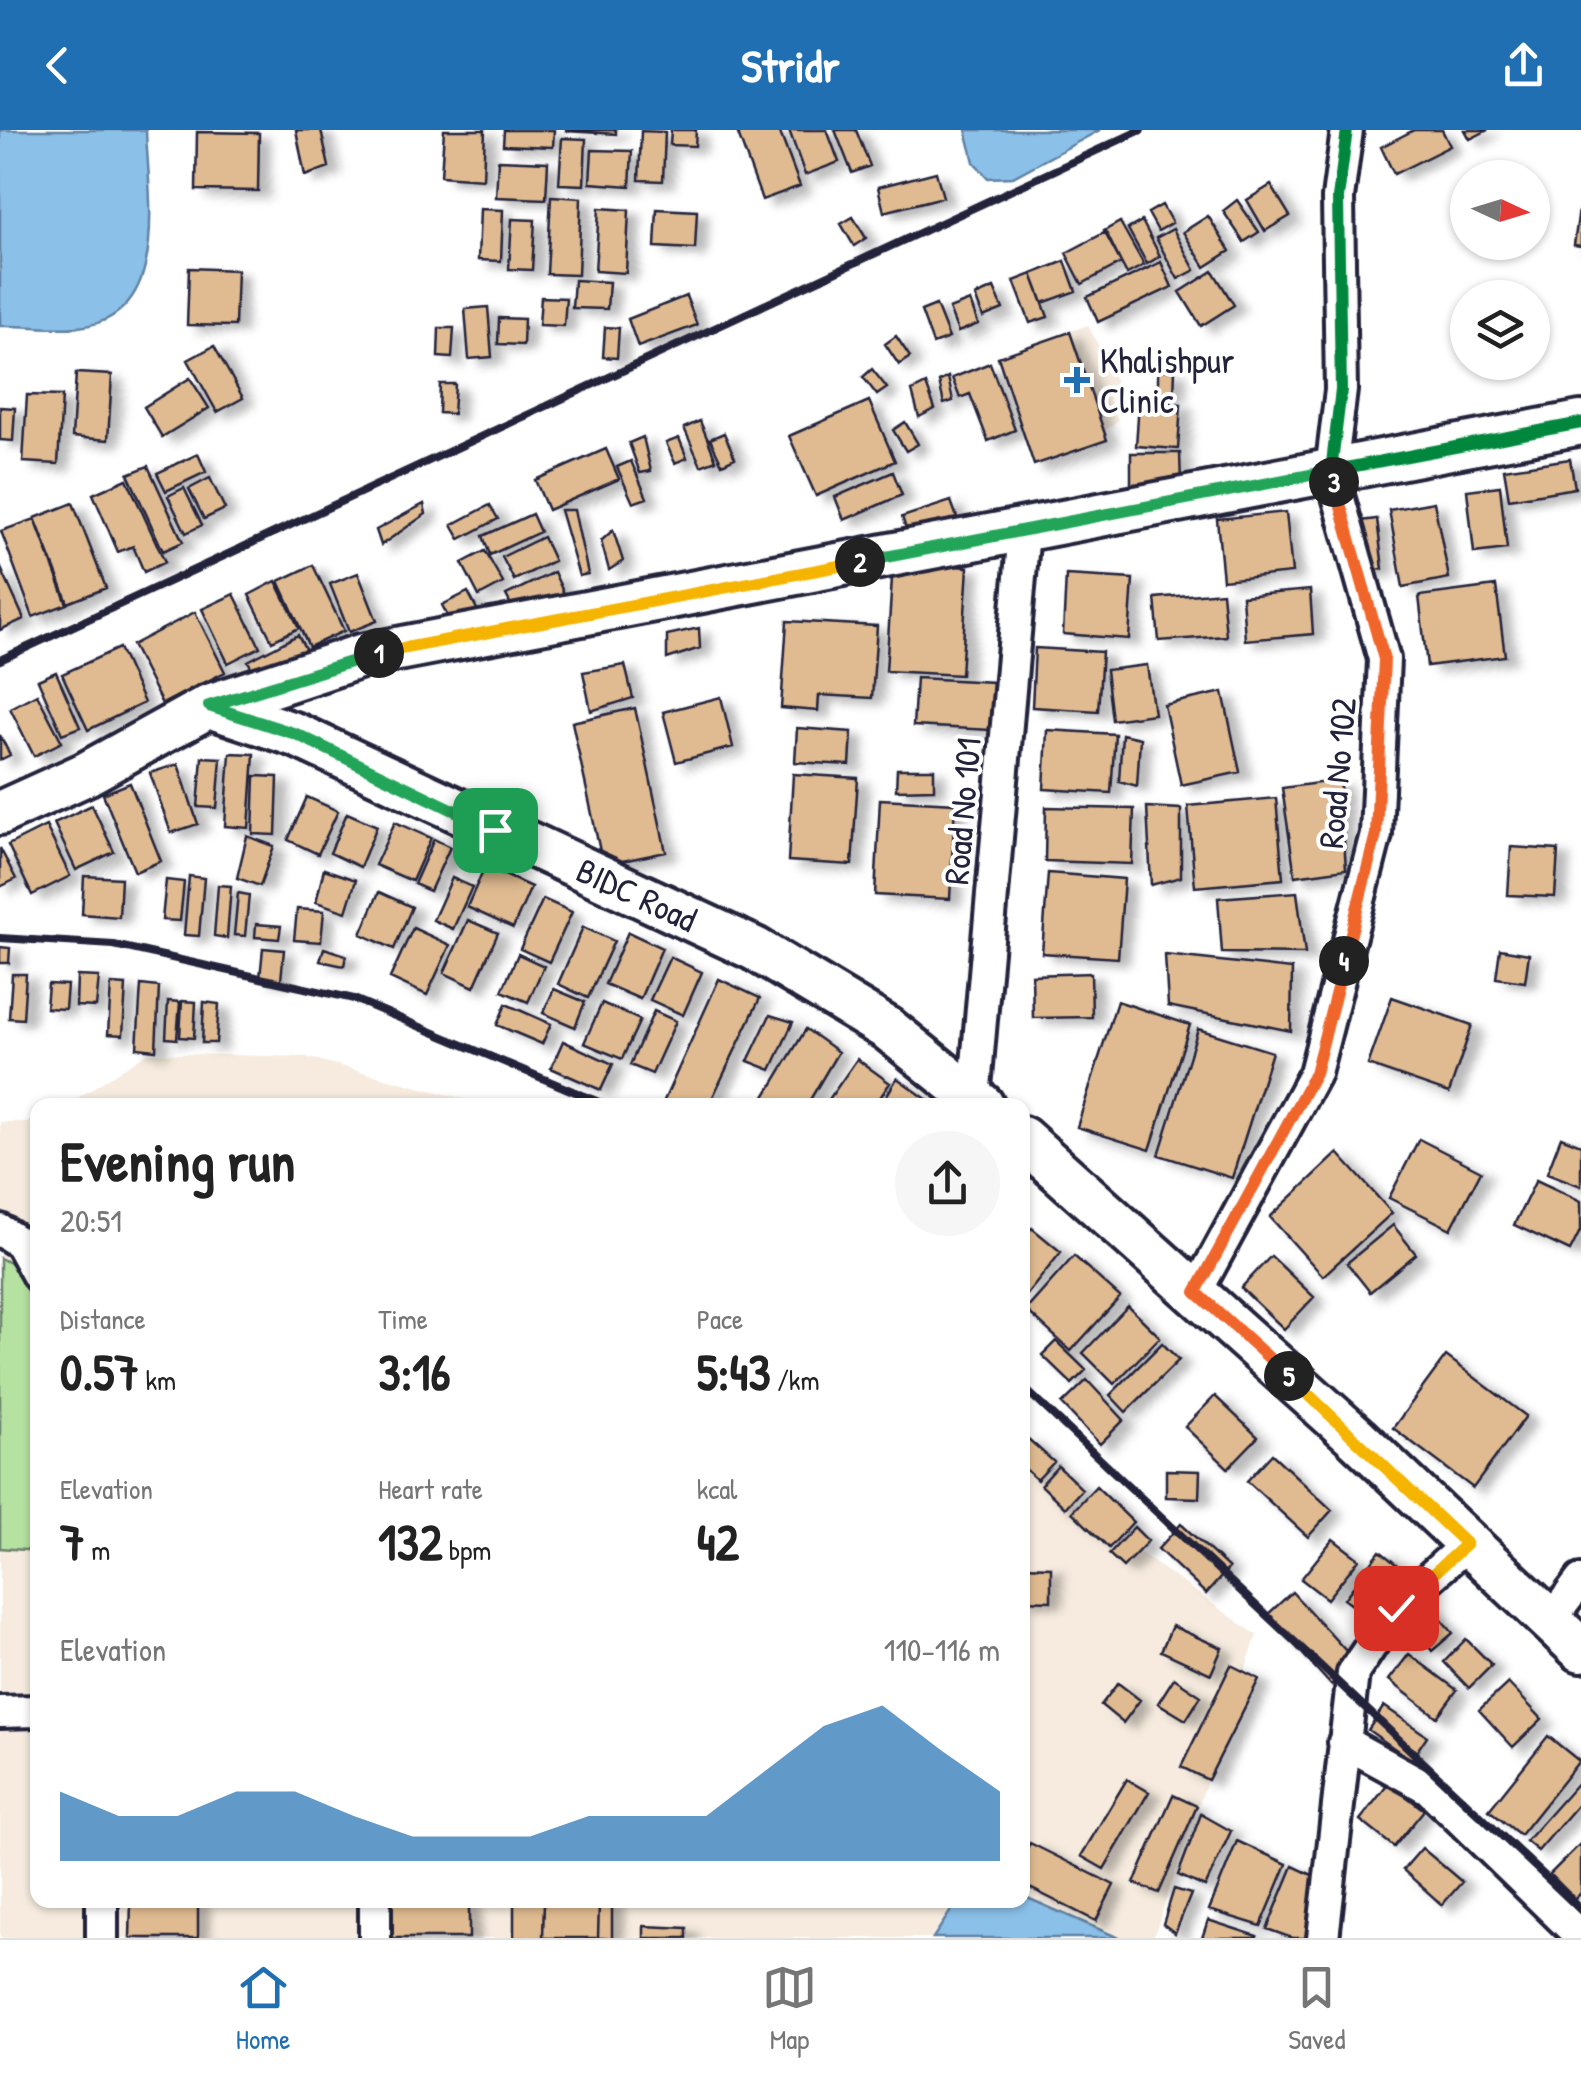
<!DOCTYPE html>
<html lang="en">
<head>
<meta charset="utf-8">
<style>
	:root { --surface:#fff; --page:#f6f6f6; --text:#222; --muted:#767676; --line:#e0e0e0; --accent:#1f6fb2 }
	body { margin:0; font-family:"Patrick Hand",sans-serif; background:var(--page); color:var(--text); height:100vh; display:flex; flex-direction:column; font-size:38px; white-space:nowrap }
	* { box-sizing:border-box; margin:0 }
	p { font-size:32px; color:var(--muted) }
	.icon { flex:none; width:55px; height:55px; fill:none; stroke:currentColor; stroke-width:2; stroke-linecap:round; stroke-linejoin:round }
	.map { position:relative; flex:1; overflow:hidden }
	.sheet { position:absolute; left:30px; top:968px; width:1000px; height:810px; display:flex; flex-direction:column; background:var(--surface); border-radius:20px; box-shadow:0 2px 8px #0004 }
	.sheet>* { flex:none }
	.needle { width:65px; rotate:94deg }
	.controls { position:absolute; left:1450px; top:30px; display:grid; gap:20px }
	.controls a { display:grid; place-items:center; width:100px; height:100px; border-radius:50%; background:var(--surface); box-shadow:0 2px 8px #0004; font-size:50px }
	.pin { position:absolute; display:grid; place-items:center; width:85px; height:85px; color:#fff; margin:-42px; border-radius:20px; box-shadow:0 5px 15px #0006 }
	.km { position:absolute; width:50px; height:50px; margin:-25px; border-radius:50%; background:#222; color:#fff; font-size:28px; line-height:50px; text-align:center }
	.round { display:grid; place-items:center; flex:none; width:105px; height:105px; border-radius:52px; background:var(--page) }
	.overview { display:flex; align-items:center; justify-content:space-between; height:170px; padding:0 30px }
	h1 { font-size:55px; font-weight:800; line-height:75px }
	.metrics { display:grid; grid-template-columns:repeat(3,1fr); gap:15px; height:170px; padding:10px 30px }
	.metrics div { display:grid; align-content:center }
	.metrics b { font-size:50px; font-weight:800 }
	.metrics small { font-size:28px; font-weight:400 }
	.metrics p { font-size:28px }
	.chart { height:280px; padding:20px 30px }
	.chart p { display:flex; justify-content:space-between }
	.chart svg { width:100%; height:180px; margin-top:10px; fill:var(--accent); opacity:.7 }
	header { display:flex; justify-content:space-between; align-items:center; height:130px; padding:0 30px; background:var(--accent); color:#fff; font-size:45px; font-weight:800 }
	.dock { display:flex; justify-content:space-around; align-items:center; height:140px; border-top:2px solid var(--line); background:var(--surface); font-size:28px; color:var(--muted) }
	.dock a { display:grid; justify-items:center; gap:5px }
	.dock .selected { color:var(--accent) }
	.map>svg:first-child { display:block }
	.built { fill:#f6ebde }
	.green { fill:#b5e2a0; stroke:#6c826e; stroke-width:2.5 }
	.water { fill:#8bc0e8; stroke:#6181a3; stroke-width:2.5 }
	.building { fill:#e0bb91; stroke:#22223b; stroke-width:2.5; filter:url(#shadow) }
	.lines { fill:none; stroke-linecap:round; stroke-linejoin:round }
	.street-casing { stroke:#22223b; stroke-width:38 }
	.secondary-casing { stroke:#22223b; stroke-width:50 }
	.street { stroke:#fff; stroke-width:30 }
	.secondary { stroke:#fff; stroke-width:42 }
	.rail { stroke:#22223b; stroke-width:8 }
	.cycleway-casing { stroke:#fff; stroke-width:19 }
	.cycleway { stroke:#00873e; stroke-width:12 }
	.split-1-casing { stroke:#fff; stroke-width:20 }
	.split-2-casing { stroke:#fff; stroke-width:20 }
	.split-3-casing { stroke:#fff; stroke-width:20 }
	.split-4-casing { stroke:#fff; stroke-width:20 }
	.split-5-casing { stroke:#fff; stroke-width:20 }
	.split-6-casing { stroke:#fff; stroke-width:20 }
	.split-1 { stroke:#22a559; stroke-width:12 }
	.split-2 { stroke:#f5b400; stroke-width:12 }
	.split-3 { stroke:#22a559; stroke-width:12 }
	.split-4 { stroke:#f0652b; stroke-width:12 }
	.split-5 { stroke:#f0652b; stroke-width:12 }
	.split-6 { stroke:#f5b400; stroke-width:12 }
	.poi-dot { fill:#1f6fb2; stroke:#fff; stroke-width:4 }
	.labels { text-anchor:middle; dominant-baseline:central; stroke-width:8; stroke-linejoin:round; paint-order:stroke }
	.poi-label { font-size:35px; fill:#22223b; stroke:#fff; text-anchor:start }
	.street-label { font-size:35px; fill:#22223b; stroke:#fff }
</style>
</head>
<body>
<header><svg class="icon" aria-label="back" viewBox="0 0 24 24"><path d="M15 5l-7 7 7 7"/></svg>Stridr<svg class="icon" aria-label="share" viewBox="0 0 24 24"><path d="M12 15V3M7 8l5-5 5 5M5 13v7h14v-7"/></svg></header>
<div class="map">
<svg width="1581" height="1808" viewBox="0 0 1581 1808">
	<defs>
		<filter id="shadow"><feDropShadow dx="11" dy="6" stdDeviation="5" flood-color="#0004"/></filter>
	</defs>
	<rect width="100%" height="100%" fill="#fff"/>
	<filter id="ink" filterUnits="userSpaceOnUse"><feTurbulence type="fractalNoise" baseFrequency=".01" numOctaves="2"/><feDisplacementMap in="SourceGraphic" scale="20" xChannelSelector="R" yChannelSelector="G"/><feConvolveMatrix kernelMatrix="1 2 1 2 8 2 1 2 1" color-interpolation-filters="sRGB"/></filter>
	<g filter="url(#ink)">
		<path class="built" d="M1088 195 1116 252 1107 264 1118 290 1104 302 1029 231 1025 217Z
			M147 923 306 927 487 975H67Z
			M0 992H38V1770H1022L1023 1328 1089 1387 1257 1505 1153 1808H0Z"/>
		<path class="green" d="M0 1128 13 1135 37 1179V1421L0 1418Z"/>
		<path class="water" d="M0 0H146C148 66 172 188 78 197 53 200 25 195 0 196Z
			M966 0H1100L1013 47 988 48 974 32Z
			M1023 1766 1119 1808H933L958 1770H1022Z"/>
		<path class="building" d="M296 0H321L329 37 305 46Z
			M444 0H485L483 49 441 46Z
			M504 0H554L553 17 503 15Z
			M566 0H616V4L566 1Z
			M671 0H696L695 16 670 15Z
			M748 0H779L800 56 762 70 738 4Z
			M789 0H827L839 32 805 45Z
			M835 0H856L870 36 852 43Z
			M1414 0H1442L1450 16 1394 44 1381 17Z
			M1465 0H1488L1470 9Z
			M641 1 665 2 663 51 639 50Z
			M197 2 259 3 258 61 196 60Z
			M562 8 586 9 584 55 559 54Z
			M592 20 632 21 630 56 590 53Z
			M498 30 548 32 546 69 496 67Z
			M936 42 943 67 884 82 878 57Z
			M1271 55 1290 86 1265 101 1247 70Z
			M1581 65V116L1574 115Z
			M551 66 581 68 578 145 547 144Z
			M1237 70 1259 102 1244 112 1223 81Z
			M1162 75 1172 93 1158 101 1148 83Z
			M599 78 629 80 626 143 595 141Z
			M480 79 503 80 501 131 478 130Z
			M657 79 697 81 695 119 655 117Z
			M1208 86 1230 121 1205 137 1183 102Z
			M853 87 866 108 854 116 841 94Z
			M512 89 535 90 532 140 509 139Z
			M1142 91 1160 126 1147 134 1128 99Z
			M1120 92 1144 135 1127 144 1104 101Z
			M1173 99 1195 140 1178 149 1156 108Z
			M1106 102 1121 133 1082 154 1066 123Z
			M1065 131 1076 161 1043 173 1032 144Z
			M1161 132 1172 157 1098 192 1087 167Z
			M189 138 237 140 235 196 187 195Z
			M1213 141 1234 175 1201 196 1180 162Z
			M1032 144 1048 187 1030 193 1014 151Z
			M574 150 609 152 607 179 572 178Z
			M994 158 1003 179 983 187 975 166Z
			M686 166 697 195 638 217 628 189Z
			M541 167 566 168 564 196 539 195Z
			M970 171 978 194 958 202 949 179Z
			M936 175 949 208 933 214 921 181Z
			M488 177 492 227 469 229 465 179Z
			M499 188 524 189 523 215 498 214Z
			M605 197 619 198 617 228 603 227Z
			M439 198H454L452 228 438 227Z
			M1070 202 1107 310 1034 335 998 227Z
			M896 206 910 227 899 235 885 214Z
			M214 216 243 268 217 282 188 230Z
			M990 233 1015 300 988 311 970 264 960 268 952 248Z
			M872 239 887 258 877 265 863 247Z
			M1158 240H1175L1174 266 1158 265Z
			M76 243 112 245 108 310 72 307Z
			M948 247 953 271 944 274 939 252Z
			M190 248 209 278 162 307 144 277Z
			M440 254H455L453 284 439 283Z
			M926 254 935 279 919 287 912 261Z
			M27 265 62 266 58 334 23 332Z
			M869 271 895 331 816 366 789 306Z
			M1139 271 1181 274 1178 319 1136 316Z
			M0 277 15 278 13 311 0 310Z
			M700 291 716 330 701 336 684 298Z
			M905 292 918 314 906 321 893 300Z
			M724 303 735 328 722 334 710 309Z
			M643 307 651 341 640 343 629 313Z
			M679 308 687 328 675 333 666 313Z
			M606 319 619 349 548 380 535 350Z
			M1131 323H1180L1181 354H1131Z
			M198 324 206 342 166 361 157 343Z
			M1570 329 1575 358 1509 369 1504 339Z
			M631 331 647 368 633 373 617 337Z
			M148 336 183 412 163 421 128 344Z
			M893 342 902 365 844 390 835 367Z
			M210 348 225 379 204 389 189 359Z
			M127 349 165 432 144 442 133 416 118 422 93 364Z
			M1500 356 1507 419 1474 423 1467 360Z
			M184 358 202 395 186 403 168 366Z
			M951 371 959 393 910 411 902 387Z
			M1434 372 1449 448 1403 457 1389 380Z
			M73 373 106 458 68 473 35 388Z
			M424 374 426 384 381 415 376 400Z
			M490 375 498 389 460 409 452 395Z
			M560 380H574L588 444 579 446Z
			M1286 382 1292 443 1223 450 1217 389Z
			M532 384 540 402 490 425 483 406Z
			M35 389 67 474 33 487 1 401Z
			M1377 389 1383 439 1342 444 1335 394Z
			M613 400 623 431 609 440 601 411Z
			M543 407 554 431 514 450 502 427Z
			M485 421 503 453 479 466 462 433Z
			M893 432 968 437 961 545 886 541Z
			M313 435 344 501 309 517 279 451Z
			M0 436 24 489 0 500Z
			M554 442 565 466 518 489 506 465Z
			M358 443 377 491 349 502 330 454Z
			M1066 445 1133 449 1129 509 1063 504Z
			M276 451 299 498 272 511 249 465Z
			M1496 456 1505 526 1427 536 1419 466Z
			M1310 460 1313 504 1245 510 1242 466Z
			M468 462 481 487 455 501 442 475Z
			M1222 462 1226 506 1159 511 1155 468Z
			M234 464 260 517 228 533 202 479Z
			M195 482 225 542 162 574 132 515Z
			M787 491 877 496 872 568 819 565 818 581 781 578Z
			M699 498 700 518 667 529V505Z
			M298 505 311 530 261 556 248 531Z
			M119 518 144 573 88 600 62 544Z
			M1035 518 1102 522 1098 581 1032 577Z
			M625 535 633 568 591 581 583 542Z
			M1147 535 1154 584 1112 590 1106 540Z
			M56 542 80 597 62 604 38 550Z
			M916 548 994 552 991 600 913 596Z
			M1223 562 1240 642 1181 655 1164 575Z
			M37 564 62 612 34 626 10 578Z
			M721 567 733 617 676 632 663 582Z
			M635 578 666 722 603 735 572 592Z
			M797 598 852 602 850 635 795 632Z
			M1047 600 1115 604 1111 663 1044 659Z
			M1122 604 1140 608 1137 656 1119 651Z
			M0 605 10 625 0 630Z
			M230 623 254 624 249 698 225 696Z
			M202 627 221 628 217 678 198 677Z
			M178 634 198 694 171 703 150 643Z
			M897 639H934V659L896 660Z
			M793 644 858 648 852 735 788 731Z
			M255 646 278 647 276 705 253 704Z
			M1340 650 1346 739 1295 746 1282 658Z
			M130 653 161 731 135 742 103 664Z
			M307 667 338 681 318 724 288 710Z
			M1276 668 1283 749 1195 757 1188 676Z
			M880 669 955 673 950 769 875 765Z
			M92 675 114 722 76 740 54 693Z
			M1046 677 1134 679 1132 734 1045 731Z
			M1147 677 1181 679V747L1151 755Z
			M347 683 377 696 360 737 330 723Z
			M395 692 431 708 412 751 375 735Z
			M46 696 70 746 32 765 8 715Z
			M247 706 274 716 260 756 237 748Z
			M434 709 450 717 430 761 414 754Z
			M1511 717 1558 720 1555 767 1508 765Z
			M0 718 16 749 0 757Z
			M485 736 531 757 513 798 467 777Z
			M324 739 356 750 346 782 316 772Z
			M1048 743 1124 749 1118 828 1042 823Z
			M84 746 121 748 119 787 82 784Z
			M189 746 204 748 199 806 184 805Z
			M452 748 472 757 453 799 433 790Z
			M166 750 184 752 180 791 162 790Z
			M218 755 231 756 227 808 214 806Z
			M379 762 412 777 394 819 361 804Z
			M1297 762 1305 824 1222 823 1218 768Z
			M238 763 249 765 245 806 234 805Z
			M543 769 572 782 549 832 520 819Z
			M297 779 324 781 321 812 294 810Z
			M468 790 498 803 474 857 444 843Z
			M256 794 281 796 279 809 255 807Z
			M583 797 614 811 588 868 558 854Z
			M413 798 450 815 427 865 390 848Z
			M628 802 662 818 640 869 605 854Z
			M0 817 10 818 9 833H0Z
			M263 818 284 820 281 850 260 848Z
			M324 818 346 825 344 836 320 831Z
			M1500 819 1529 824 1525 852 1496 848Z
			M518 824 544 836 528 872 502 861Z
			M1165 825 1292 839 1291 901 1168 876Z
			M670 827 702 842 683 885 650 870Z
			M1091 843 1092 887 1033 888 1032 845Z
			M12 844H26L23 889 9 888Z
			M77 846 99 847 96 877 76 876Z
			M719 849 760 868 709 975H662Z
			M48 854 67 855 65 879 46 878Z
			M111 854 126 855 123 905 108 904Z
			M141 855 159 857 156 920 137 918Z
			M554 859 585 872 575 897 543 883Z
			M1392 867 1472 895 1449 963 1368 935Z
			M168 871 180 872 177 909 166 908Z
			M182 871 196 872 194 908 180 907Z
			M1117 871 1190 895 1150 1020 1077 997Z
			M204 872 219 874 216 913H202Z
			M602 873 640 890 622 929 584 913Z
			M506 874 551 894 542 914 497 895Z
			M654 881 676 891 652 944 630 935Z
			M770 885 793 892 771 940 748 931Z
			M806 899 838 922 807 975H760Z
			M1198 899 1272 922 1232 1048 1159 1025Z
			M563 911 613 934 601 960 551 938Z
			M857 929 890 953 875 975H825Z
			M897 948 935 975H881Z
			M1561 1007 1581 1015V1056L1547 1043Z
			M1419 1009 1481 1041 1451 1099 1389 1068Z
			M1338 1023 1392 1083 1323 1146 1270 1087Z
			M1536 1050 1581 1071V1099L1570 1121 1514 1095Z
			M1393 1095 1416 1124 1370 1162 1347 1133Z
			M1032 1098 1061 1122 1022 1171V1109Z
			M1074 1126 1120 1167 1071 1221 1026 1180Z
			M1271 1126 1314 1167 1284 1199 1241 1158Z
			M1128 1176 1160 1207 1114 1254 1083 1223Z
			M1056 1211 1086 1240 1072 1254 1042 1225Z
			M1162 1213 1179 1230 1126 1282 1110 1265Z
			M1446 1226 1526 1286 1473 1358 1393 1298Z
			M1087 1250 1124 1290 1100 1314 1062 1274Z
			M1215 1266 1258 1307 1228 1338 1185 1297Z
			M1026 1307 1054 1332 1037 1350 1022 1336Z
			M1272 1324 1332 1380 1308 1407 1247 1351Z
			M1058 1336 1082 1359 1065 1378 1041 1355Z
			M1166 1340 1200 1341 1199 1368 1166 1367Z
			M1096 1356 1133 1392 1109 1418 1072 1382Z
			M1181 1394 1229 1438 1206 1464 1158 1419Z
			M1134 1397 1148 1411 1123 1437 1109 1424Z
			M1333 1409 1359 1429 1327 1469 1301 1449Z
			M1380 1421 1407 1443 1372 1490 1344 1469Z
			M1022 1436 1051 1437V1471L1022 1470Z
			M1292 1462 1356 1532 1331 1555 1267 1485Z
			M1430 1476 1453 1503 1432 1521 1409 1492Z
			M1172 1496 1222 1518 1211 1544 1161 1521Z
			M1466 1509 1492 1535 1469 1558 1444 1532Z
			M1409 1524 1457 1560 1437 1587 1389 1550Z
			M1231 1535 1259 1549 1208 1650 1181 1637Z
			M1174 1548 1201 1566 1186 1590 1158 1573Z
			M1118 1553 1140 1570 1123 1593 1101 1575Z
			M1508 1553 1542 1589 1513 1617 1479 1580Z
			M1384 1576 1427 1606 1411 1630 1368 1600Z
			M1548 1606 1579 1631 1520 1705 1489 1680Z
			M1127 1649 1149 1662 1104 1739 1081 1726Z
			M1581 1649V1671L1538 1721 1526 1711Z
			M1389 1653 1424 1680 1394 1717 1360 1690Z
			M1173 1665 1197 1676 1159 1763 1134 1753Z
			M1201 1684 1231 1701 1205 1757 1178 1745Z
			M1237 1711 1287 1734 1261 1796 1209 1780Z
			M1030 1713 1114 1755 1096 1791 1022 1754V1728Z
			M1581 1713V1763L1575 1769 1550 1744Z
			M1422 1718 1462 1752 1442 1775 1403 1740Z
			M1293 1736 1323 1750 1312 1808H1292L1267 1799Z
			M1174 1759 1191 1764 1175 1803 1163 1794Z
			M131 1770H198V1808H130Z
			M389 1770H469V1808H389Z
			M514 1770H612V1808H514Z
			M544 1771 599 1773 598 1808H543Z
			M1208 1790 1257 1806 1256 1808H1202Z
			M644 1796 687 1798V1808H644Z"/>
		<g class="lines">
			<defs>
				<path id="street" d="M974 969 1024 401
					M0 1100 20 1113 38 1146
					M1196 1162 1315 943 1376 704 1384 529 1331 341 1341 260 1338 68 1347 0
					M1550 1491 1581 1450
					M0 1582 38 1581
					M1344 1612 1428 1658 1581 1807
					M102 1770V1808
					M375 1808V1770
					M1323 1808 1353 1543 1396 1478 1467 1414"/>
				<g id="secondary">
					<path id="s1" d="M209 576 296 605 755 819 888 899 982 975"/>
					<path d="M0 683 86 644 209 576 361 526 1581 293"/>
					<path d="M1022 1008 1357 1308 1581 1520"/>
				</g>
			</defs>
			<use href="#street" class="street-casing"/>
			<use href="#secondary" class="secondary-casing"/>
			<use href="#street" class="street"/>
			<use href="#secondary" class="secondary"/>
			<path class="rail" d="M0 530 1141 0
				M0 808 114 815 354 869 606 975
				M1022 1256 1581 1780"/>
			<defs>
				<path id="cycleway" d="M209 576 361 526 1581 293
					M1196 1162 1315 943 1376 704 1384 529 1331 341 1341 260 1338 68 1347 0"/>
			</defs>
			<use href="#cycleway" class="cycleway-casing"/>
			<use href="#cycleway" class="cycleway"/>
		</g>
	</g>
	<g class="lines" filter="url(#ink)">
		<defs>
			<path id="split-1" d="M379 523 209 576 296 604 495 700"/>
			<path id="split-2" d="M379 523 860 432"/>
			<path id="split-3" d="M860 432 1331 341 1334 352"/>
			<path id="split-4" d="M1334 352 1384 529 1376 704 1344 831"/>
			<path id="split-5" d="M1289 1246 1196 1162 1315 943 1344 831"/>
			<path id="split-6" d="M1289 1246 1466 1414 1396 1478"/>
		</defs>
		<use href="#split-1" class="split-1-casing"/>
		<use href="#split-2" class="split-2-casing"/>
		<use href="#split-3" class="split-3-casing"/>
		<use href="#split-4" class="split-4-casing"/>
		<use href="#split-5" class="split-5-casing"/>
		<use href="#split-6" class="split-6-casing"/>
		<use href="#split-1" class="split-1"/>
		<use href="#split-2" class="split-2"/>
		<use href="#split-3" class="split-3"/>
		<use href="#split-4" class="split-4"/>
		<use href="#split-5" class="split-5"/>
		<use href="#split-6" class="split-6"/>
	</g>
	<path class="poi-dot" d="M1072 235h10v10h10v10h-10v10h-10v-10h-10v-10h10z"/>
	<g class="labels">
		<g class="poi-label">
			<text x="1100" y="230">Khalishpur<tspan x="1100" dy="40">Clinic</tspan></text>
		</g>
		<g class="street-label">
			<text transform="translate(1337 643) rotate(-85)">Road No 102</text>
			<text transform="translate(962 681) rotate(-85)">Road No 101</text>
			<text stroke="none"><textPath href="#s1" startOffset="468">BIDC Road</textPath></text>
		</g>
	</g>
</svg>
<div class="controls">
<a><svg class="needle" viewBox="-14 -14 28 28"><path d="M0-13l5 13h-10z" fill="#e53935"/><path d="M0 13l5-13h-10z" fill="#767676"/></svg></a>
<a><svg class="icon" aria-label="layers" viewBox="0 0 24 24"><path d="M12 4l9 5-9 5-9-5zM3 14l9 5 9-5"/></svg></a>
</div>
<div class="pin" style="left:495px;top:700px;background:#1e9e55"><svg class="icon" aria-label="arrive" viewBox="0 0 24 24"><path d="M6 21V4h12l-3 4 3 4H6"/></svg></div>
<div class="pin" style="left:1396px;top:1478px;background:#d93025"><svg class="icon" aria-label="check" viewBox="0 0 24 24"><path d="M5 12l5 5 9-10"/></svg></div>
<b class="km" style="left:379px;top:523px">1</b>
<b class="km" style="left:860px;top:432px">2</b>
<b class="km" style="left:1334px;top:352px">3</b>
<b class="km" style="left:1344px;top:831px">4</b>
<b class="km" style="left:1289px;top:1246px">5</b>
<section class="sheet">
<div class="overview"><div><h1>Evening run</h1><p>20:51</p></div><a class="round"><svg class="icon" aria-label="share" viewBox="0 0 24 24"><path d="M12 15V3M7 8l5-5 5 5M5 13v7h14v-7"/></svg></a></div>
<div class="metrics">
<div><p>Distance</p><b>0.57<small> km</small></b></div>
<div><p>Time</p><b>3:16</b></div>
<div><p>Pace</p><b>5:43<small> /km</small></b></div>
</div>
<div class="metrics">
<div><p>Elevation</p><b>7<small> m</small></b></div>
<div><p>Heart rate</p><b>132<small> bpm</small></b></div>
<div><p>kcal</p><b>42</b></div>
</div>
<div class="chart"><p><span>Elevation</span>110–116 m</p>
<svg viewBox="0 0 160 44" preserveAspectRatio="none"><path d="M0 44V27L10 33L20 33L30 27L40 27L50 33L60 38L70 38L80 38L90 33L100 33L110 33L120 22L130 11L140 6L150 17L160 27V44z"/></svg>
</div>
</section>
</div>
<nav class="dock">
<a class="selected"><svg class="icon" aria-label="home" viewBox="0 0 24 24"><path d="M3 11l9-7 9 7M6 9v11h12V9"/></svg>Home</a>
<a><svg class="icon" aria-label="map" viewBox="0 0 24 24"><path d="M3 6l6-2 6 2 6-2v14l-6 2-6-2-6 2zM9 4v14M15 6v14"/></svg>Map</a>
<a><svg class="icon" aria-label="saved" viewBox="0 0 24 24"><path d="M7 4h10v16l-5-4-5 4z"/></svg>Saved</a>
</nav>
</body>
</html>
